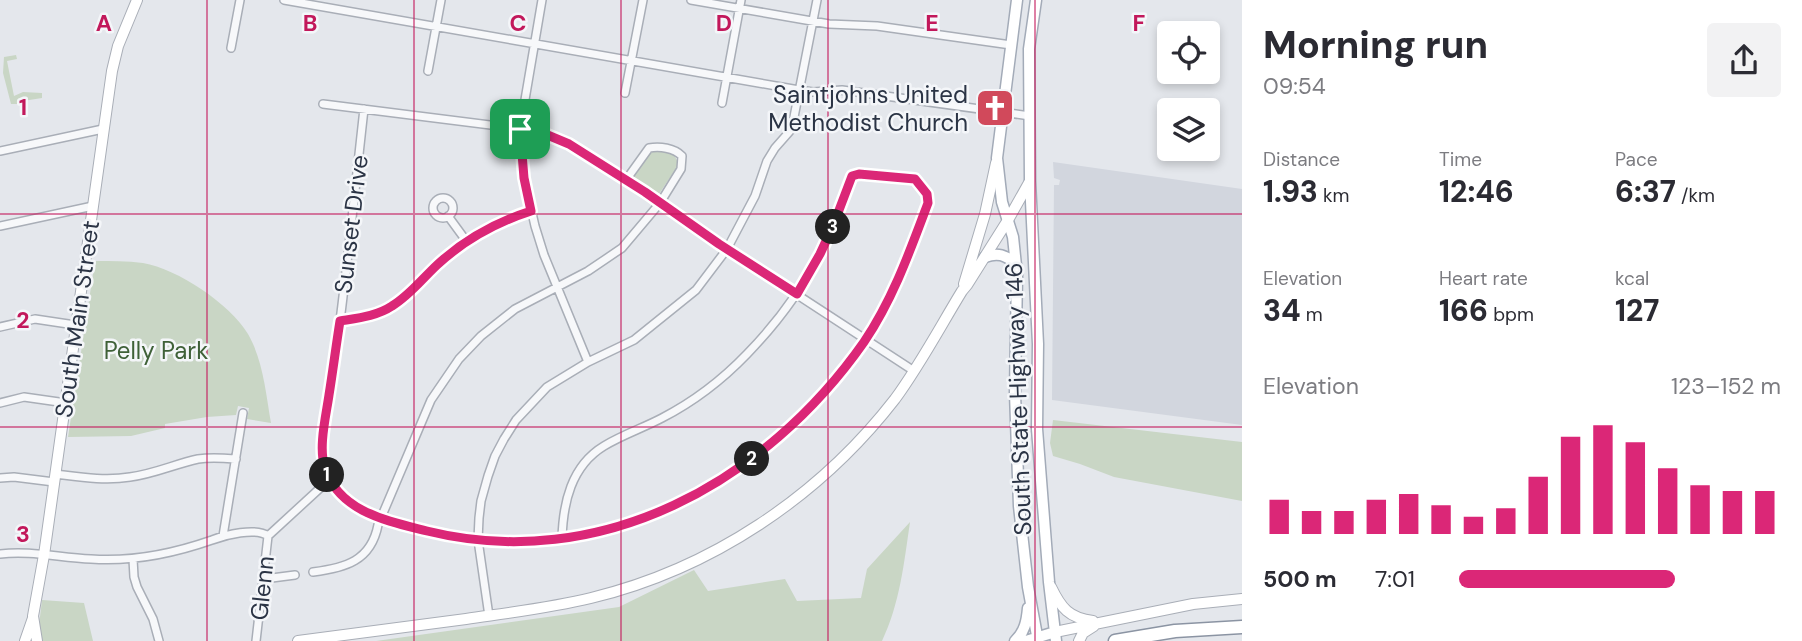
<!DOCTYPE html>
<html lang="en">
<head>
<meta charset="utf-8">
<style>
	:root { --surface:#fff; --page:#f2f2f3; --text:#2b2b33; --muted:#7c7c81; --accent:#db2777 }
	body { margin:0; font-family:"DM Sans",sans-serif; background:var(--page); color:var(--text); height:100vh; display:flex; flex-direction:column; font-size:26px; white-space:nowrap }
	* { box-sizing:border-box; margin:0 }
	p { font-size:23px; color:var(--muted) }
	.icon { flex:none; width:38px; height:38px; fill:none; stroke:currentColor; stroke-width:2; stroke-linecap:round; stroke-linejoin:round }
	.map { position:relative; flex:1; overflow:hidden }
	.details { display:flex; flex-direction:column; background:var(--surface); width:560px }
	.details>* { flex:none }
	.fabs { position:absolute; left:1157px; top:21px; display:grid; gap:14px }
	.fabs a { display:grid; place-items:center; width:63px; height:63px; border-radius:7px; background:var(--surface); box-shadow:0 4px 10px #0003; font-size:35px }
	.pin { position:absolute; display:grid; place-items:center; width:60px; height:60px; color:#fff; margin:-30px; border-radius:14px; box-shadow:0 4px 10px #0006 }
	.km { position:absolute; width:35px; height:35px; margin:-18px; border-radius:50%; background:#222; color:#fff; font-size:19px; line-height:35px; text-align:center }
	.round { display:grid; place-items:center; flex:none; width:74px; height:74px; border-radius:7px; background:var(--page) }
	.overview { display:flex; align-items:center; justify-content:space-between; height:119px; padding:0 21px }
	h1 { font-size:38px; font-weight:800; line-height:52px }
	.metrics { display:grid; grid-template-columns:repeat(3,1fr); gap:10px; height:119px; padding:7px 21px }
	.metrics div { display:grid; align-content:center }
	.metrics b { font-size:30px; font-weight:800 }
	.metrics small { font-size:19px; font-weight:400 }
	.metrics p { font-size:19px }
	.chart { height:196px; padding:14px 21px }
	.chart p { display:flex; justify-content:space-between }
	.chart svg { width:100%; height:126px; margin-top:7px; stroke:var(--accent); stroke-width:6 }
	ul { padding:0 21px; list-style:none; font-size:23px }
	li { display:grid; grid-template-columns:112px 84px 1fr; align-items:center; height:52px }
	li i { height:18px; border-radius:9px; background:var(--accent) }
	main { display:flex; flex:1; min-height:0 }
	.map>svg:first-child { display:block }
	.built { fill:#d2d6de }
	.green { fill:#c9d6c5 }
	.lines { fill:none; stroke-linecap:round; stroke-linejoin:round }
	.street-casing { stroke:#a9aeb7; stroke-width:10 }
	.secondary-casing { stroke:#a9aeb7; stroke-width:12 }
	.primary-casing { stroke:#a3abb8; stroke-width:13 }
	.highway-casing { stroke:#8b94a3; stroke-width:15 }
	.street { stroke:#f7f8fa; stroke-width:7 }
	.secondary { stroke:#fff; stroke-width:10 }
	.primary { stroke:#fff; stroke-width:10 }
	.highway { stroke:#fff; stroke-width:12 }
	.route-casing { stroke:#fff; stroke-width:14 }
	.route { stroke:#db2777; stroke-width:9 }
	.grid { fill:none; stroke:#c2185b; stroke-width:2; stroke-opacity:0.55 }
	.labels { text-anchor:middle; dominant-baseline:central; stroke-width:5; stroke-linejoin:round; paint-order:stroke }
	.poi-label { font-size:24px; fill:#2b3445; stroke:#f4f6f9; text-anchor:end }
	.street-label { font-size:24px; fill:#2b3445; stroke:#f4f6f9 }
	.park-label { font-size:24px; fill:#3f6138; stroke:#f4f6f9 }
	.grid-label { font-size:23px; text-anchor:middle; font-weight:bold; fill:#c2185b; stroke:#f4f6f9; stroke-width:5; stroke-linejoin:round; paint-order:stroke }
</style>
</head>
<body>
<main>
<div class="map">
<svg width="1242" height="641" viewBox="0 0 1242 641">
	<rect width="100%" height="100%" fill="#e4e7ec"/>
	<path class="built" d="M1053 162 1242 189V425L1052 400 1054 185H1059L1060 180 1054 178Z"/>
	<path class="green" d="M16 55 17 59 7 61 14 96 23 92 42 93V98L23 101 22 104H11L3 73 4 57Z
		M655 151 673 153 678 162 677 167 659 194 655 195 634 181 633 176 650 153Z
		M95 261C111 261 127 261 143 263 178 269 230 304 248 334 263 360 266 394 271 423L247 419 249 408 238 406 236 415 207 417 165 424V428L131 436 68 437Z
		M1053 420 1242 442V501L1114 477 1080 464 1053 456 1050 443Z
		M910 522C904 563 900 603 882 641H376L619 607 694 570 708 591 785 579 797 601 861 598 867 569Z
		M42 600 84 603 93 641H40L39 625Z"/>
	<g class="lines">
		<defs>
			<path id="street" d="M284 0 799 90 813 92 842 90 1030 116
				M542 0 520 129 524 178 535 226 544 255 588 362
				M691 0 829 24 877 26 1011 45
				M231 48 240 0
				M428 71 441 0
				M625 93 643 0
				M722 103 741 0
				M323 104 538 131 569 144 626 180 727 249 914 371
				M364 109C356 180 349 250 340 321 337 348 332 374 328 401 325 422 318 449 325 469 342 513 389 521 429 531 597 574 775 480 866 339 878 320 890 299 900 279 911 255 919 228 928 203L927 194 915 179 859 174 852 176C846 193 840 210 833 226 813 274 783 317 747 354 723 379 693 402 662 418 643 428 622 435 604 446 571 466 563 503 562 539
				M0 151 103 129
				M433 208a10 10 0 1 1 20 0a10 10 0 1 1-20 0Z
				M448 216 467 242
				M0 226 93 206
				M340 321C358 318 377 316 392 306 409 296 422 279 437 265 463 241 497 222 531 211
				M0 327 35 319 75 325
				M0 403 24 397 66 403
				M55 474C80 477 105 481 130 477 154 474 175 464 198 459 211 457 223 458 236 459
				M0 478 14 477 54 482
				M223 536 243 413
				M268 536 330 479
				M0 554C30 550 61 558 91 559 133 562 172 554 212 540 225 535 256 527 268 536
				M133 559 134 577 137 587 153 619 159 641
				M313 572C345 568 371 561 378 525L431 400 459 359 481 336 515 309 588 271 622 248 660 203 681 169 682 156C674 148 660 146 649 148L626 180
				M264 579 295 575
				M489 616 478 540 479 518 481 501 488 476 495 456 504 439 516 420 547 387 588 362 634 340 696 290 727 249 755 196 767 161 775 148 790 131 794 117 817 0
				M256 641 268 536"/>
			<path id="secondary" d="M964 284 985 214 996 163
				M1051 587C1061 608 1069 618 1093 621
				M1055 632 1193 604 1242 599
				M25 641 33 618
				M37 641 33 616 44 555 112 71 118 46 137 0
				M298 641C354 634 410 626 466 619 507 613 550 608 591 598 711 569 819 497 895 399 920 365 940 327 962 291L967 285 1008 220 1030 181
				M1079 641 1083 633 1094 626"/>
			<path id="primary" d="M1017 0 997 158 1002 202 1013 237 1017 275 1015 393 1019 506 1028 587 1038 641
				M1036 0 1029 49 1030 181 1038 344 1037 429 1049 582 1056 641
				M985 257C998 252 1005 255 1016 264
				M1015 641C1025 632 1027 620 1028 608
				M1026 641 1055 632"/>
			<path id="highway" d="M1115 641 1175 631 1242 627"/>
		</defs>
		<use href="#street" class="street-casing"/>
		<use href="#secondary" class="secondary-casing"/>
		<use href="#primary" class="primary-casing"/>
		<use href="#highway" class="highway-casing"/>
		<use href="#street" class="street"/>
		<use href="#secondary" class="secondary"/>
		<use href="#primary" class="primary"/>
		<use href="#highway" class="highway"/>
	</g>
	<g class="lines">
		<defs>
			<path id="route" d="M520 129 538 131 569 144 645 192 719 244 797 294 820 254 833 226 852 176 859 174 915 179 927 194 928 203C910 251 893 299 864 342 766 482 601 574 427 531 388 521 339 512 325 468 318 448 326 416 329 395 333 370 336 346 340 321 358 318 377 316 392 306 409 296 422 279 437 265 463 241 497 222 531 211L524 178Z"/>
		</defs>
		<use href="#route" class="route-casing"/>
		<use href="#route" class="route"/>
	</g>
	<path class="grid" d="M207 0V641M414 0V641M621 0V641M828 0V641M1035 0V641M0 214H1242M0 427H1242"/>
	<defs>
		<symbol id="church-square" viewBox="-11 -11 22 22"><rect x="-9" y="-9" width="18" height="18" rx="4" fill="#d1495b" stroke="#f4f6f9"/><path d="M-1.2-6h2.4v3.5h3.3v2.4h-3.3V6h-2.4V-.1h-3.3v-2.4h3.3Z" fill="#fff"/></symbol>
	</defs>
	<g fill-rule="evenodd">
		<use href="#church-square" x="973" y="86" width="44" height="44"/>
	</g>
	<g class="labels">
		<g class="poi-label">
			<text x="968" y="94">Saintjohns United<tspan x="968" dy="28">Methodist Church</tspan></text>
		</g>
		<g class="street-label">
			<text transform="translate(351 224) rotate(-83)">Sunset Drive</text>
			<text transform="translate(77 319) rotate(-82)">South Main Street</text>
			<text transform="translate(1018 399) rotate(-92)">South State Highway 146</text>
			<text transform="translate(262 588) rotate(-84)">Glenn</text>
		</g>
		<g class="park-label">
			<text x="156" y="350">Pelly Park</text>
		</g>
	</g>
	<g class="grid-label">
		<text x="104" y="31">A</text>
		<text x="310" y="31">B</text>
		<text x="518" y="31">C</text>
		<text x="724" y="31">D</text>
		<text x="932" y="31">E</text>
		<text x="1139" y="31">F</text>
		<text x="23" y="115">1</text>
		<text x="23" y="328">2</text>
		<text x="23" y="542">3</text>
	</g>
</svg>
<div class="fabs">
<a><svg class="icon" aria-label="locate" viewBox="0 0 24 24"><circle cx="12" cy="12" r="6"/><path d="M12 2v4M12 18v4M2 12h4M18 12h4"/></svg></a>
<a><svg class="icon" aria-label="layers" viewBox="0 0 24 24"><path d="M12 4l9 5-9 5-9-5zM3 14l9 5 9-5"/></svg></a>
</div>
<div class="pin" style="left:520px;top:129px;background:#1e9e55"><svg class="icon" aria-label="arrive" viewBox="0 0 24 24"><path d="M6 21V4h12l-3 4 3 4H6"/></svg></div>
<b class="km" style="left:327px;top:475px">1</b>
<b class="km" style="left:752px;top:459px">2</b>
<b class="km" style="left:833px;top:227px">3</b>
</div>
<section class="details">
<div class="overview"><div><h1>Morning run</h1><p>09:54</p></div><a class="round"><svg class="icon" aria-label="share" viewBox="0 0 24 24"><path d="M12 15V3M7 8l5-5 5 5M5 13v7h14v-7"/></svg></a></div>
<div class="metrics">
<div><p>Distance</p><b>1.93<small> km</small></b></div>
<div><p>Time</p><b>12:46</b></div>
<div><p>Pace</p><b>6:37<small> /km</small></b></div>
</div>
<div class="metrics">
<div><p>Elevation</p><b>34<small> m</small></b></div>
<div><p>Heart rate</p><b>166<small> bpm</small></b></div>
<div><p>kcal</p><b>127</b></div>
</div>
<div class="chart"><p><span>Elevation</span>123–152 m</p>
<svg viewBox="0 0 160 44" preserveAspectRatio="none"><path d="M5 44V32M15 44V36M25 44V36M35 44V32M45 44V30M55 44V34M65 44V38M75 44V35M85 44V24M95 44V10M105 44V6M115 44V12M125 44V21M135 44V27M145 44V29M155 44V29"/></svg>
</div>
<ul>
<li><b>500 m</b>7:01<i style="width:67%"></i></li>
</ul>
</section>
</main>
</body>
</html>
